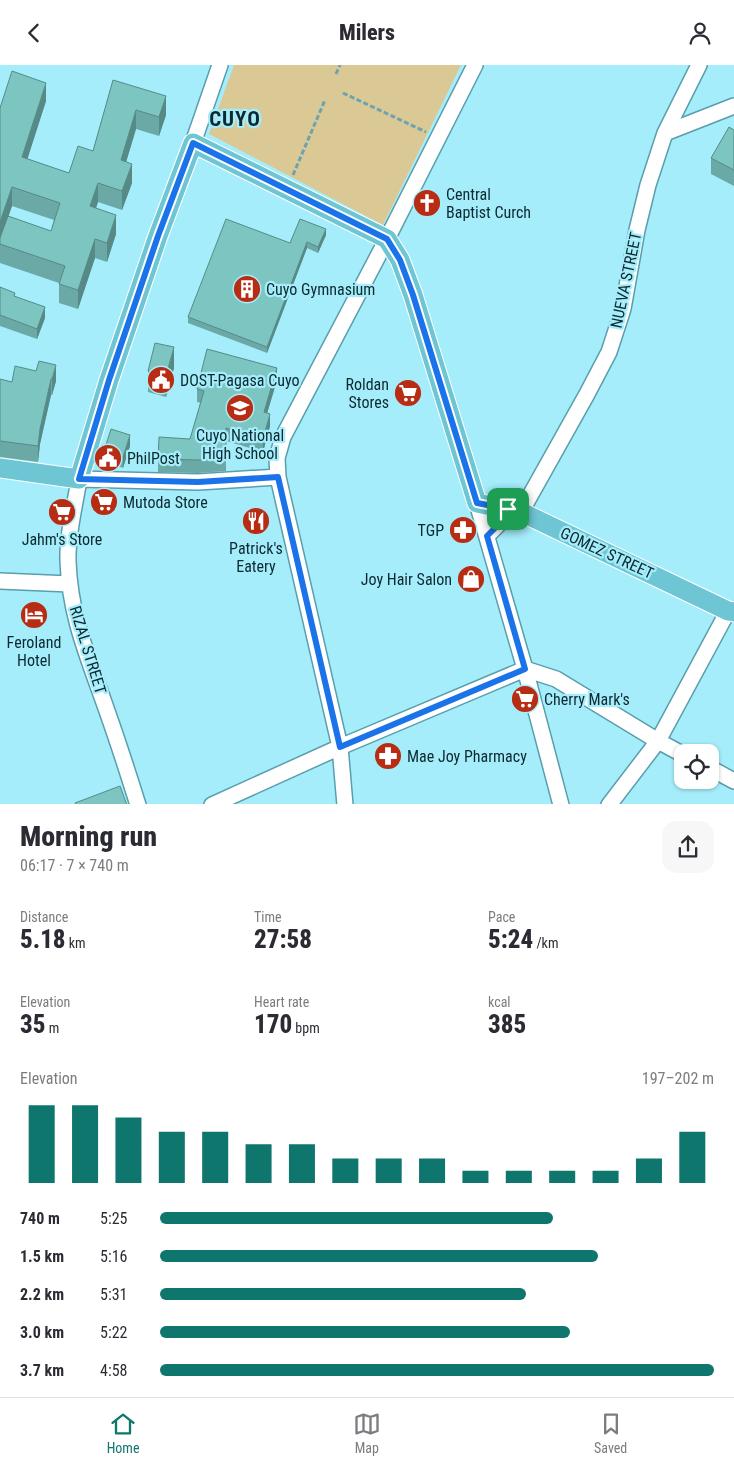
<!DOCTYPE html>
<html lang="en">
<head>
<meta charset="utf-8">
<style>
	:root { --surface:#fff; --page:#f7f7f7; --text:#2b2b33; --muted:#7c7c81; --line:#e1e1e2; --accent:#0f766e }
	body { margin:0; font-family:"Roboto Condensed",sans-serif; background:var(--page); color:var(--text); height:100vh; display:flex; flex-direction:column; font-size:19px; white-space:nowrap }
	* { box-sizing:border-box; margin:0 }
	p { font-size:16px; color:var(--muted) }
	.icon { flex:none; width:28px; height:28px; fill:none; stroke:currentColor; stroke-width:2; stroke-linecap:round; stroke-linejoin:round }
	.map { position:relative; height:739px; overflow:hidden }
	.panel { display:flex; flex-direction:column; background:var(--surface); flex:1 }
	.panel>* { flex:none }
	.fabs { position:absolute; left:674px; top:679px; display:grid; gap:10px }
	.fabs a { display:grid; place-items:center; width:45px; height:45px; border-radius:10px; background:var(--surface); box-shadow:0 1px 4px #0004; font-size:25px }
	.pin { position:absolute; display:grid; place-items:center; width:42px; height:42px; color:#fff; margin:-21px; border-radius:10px; box-shadow:0 2px 8px #0006 }
	.round { display:grid; place-items:center; flex:none; width:52px; height:52px; border-radius:15px; background:var(--page) }
	.headline { display:flex; align-items:center; justify-content:space-between; height:85px; padding:0 20px }
	h1 { font-size:28px; font-weight:800; line-height:38px }
	.metrics { display:grid; grid-template-columns:repeat(3,1fr); gap:8px; height:85px; padding:5px 20px }
	.metrics div { display:grid; align-content:center }
	.metrics b { font-size:25px; font-weight:800 }
	.metrics small { font-size:14px; font-weight:400 }
	.metrics p { font-size:14px }
	.chart { height:140px; padding:10px 20px }
	.chart p { display:flex; justify-content:space-between }
	.chart svg { width:100%; height:90px; margin-top:5px; stroke:var(--accent); stroke-width:6 }
	ul { padding:0 20px; list-style:none; font-size:16px }
	li { display:grid; grid-template-columns:80px 60px 1fr; align-items:center; height:38px }
	li i { height:12px; border-radius:6px; background:var(--accent) }
	header { display:flex; justify-content:space-between; align-items:center; height:65px; padding:0 20px; background:var(--surface); font-size:22px; font-weight:800 }
	.tab-bar { display:flex; justify-content:space-around; align-items:center; height:70px; border-top:1px solid var(--line); background:var(--surface); font-size:14px; color:var(--muted) }
	.tab-bar a { display:grid; justify-items:center; gap:2px }
	.tab-bar .on { color:var(--accent) }
	.map>svg:first-child { display:block }
	.green { fill:#dac995 }
	.lines { fill:none; stroke-linecap:round; stroke-linejoin:round }
	.minor-casing { stroke:#599ead; stroke-width:18 }
	.major-casing { stroke:#fff; stroke-width:21 }
	.path { stroke:#6ca3af; stroke-width:3; stroke-dasharray:5 2.5; stroke-linecap:butt }
	.minor { stroke:#fff; stroke-width:15 }
	.major { stroke:#6ec5d3; stroke-width:19 }
	.wall { fill:#6ba9a6; fill-rule:evenodd }
	.shaded-wall { fill:#578a87 }
	.building { fill:#7cc5c1; stroke:#578a87 }
	.route-casing { stroke:#fff; stroke-width:10 }
	.route { stroke:#1a73e8; stroke-width:6 }
	.labels { text-anchor:middle; dominant-baseline:central; stroke-width:4.5; stroke-linejoin:round; paint-order:stroke }
	.poi-label { font-size:16px; fill:#0b292e; stroke:#a6edfc; text-anchor:start }
	.street-label { font-size:16px; fill:#0b292e; stroke:#a6edfc }
	.district-label { font-size:21px; font-weight:bold; letter-spacing:1px; fill:#0b292e; stroke:#a6edfc }
</style>
</head>
<body>
<header><svg class="icon" aria-label="back" viewBox="0 0 24 24"><path d="M15 5l-7 7 7 7"/></svg>Milers<svg class="icon" aria-label="person" viewBox="0 0 24 24"><circle cx="12" cy="8" r="4"/><path d="M4 21q1-7 8-7t8 7"/></svg></header>
<div class="map">
<svg width="734" height="740" viewBox="0 0 734 740">
	<rect width="100%" height="100%" fill="#a6edfc"/>
	<path class="green" d="M234 0H461L383 160 209 69Z"/>
	<g class="lines">
		<defs>
			<path id="minor" d="M665 68 734 41
				M193 78 220 0
				M477 438 525 604 561 740
				M521 447 587 329 609 287 623 244 637 165 648 120 665 68 699 0
				M487 471 500 458 508 444
				M0 516 70 519
				M525 604 556 614 658 676 682 689
				M710 703 734 716
				M138 740C128 708 118 677 107 646 89 594 70 553 68 496 67 469 75 441 79 414L198 417 278 412
				M212 740 340 682 525 604
				M345 740 340 682 278 412 277 393 283 372 387 174 475 0
				M609 740 658 676 728 546"/>
			<path id="major" d="M0 403 79 414 109 315 158 171 193 78 387 174 400 195 413 230 477 438 521 447 728 546 734 547"/>
		</defs>
		<use href="#minor" class="minor-casing"/>
		<use href="#major" class="major-casing"/>
		<path class="path" d="M336 9 340 0
			M343 28 426 67
			M293 110 325 35"/>
		<use href="#minor" class="minor"/>
		<use href="#major" class="major"/>
	</g>
	<path class="wall" d="M113 15 166 50 159 71 136 64 126 97 132 118 122 145 98 137 96 143 116 169 107 197 95 193 78 244 59 238V218L0 198V43L46 36 27 94 69 108 93 86ZM12 141 54 155 51 166 8 152Z
		M734 65V121L711 109V93Z
		M326 170 318 188 307 183 267 288 188 258V252L290 178Z
		M0 222 15 231 45 253 37 274 0 261Z
		M174 303 166 332 148 327V306Z
		M36 306 56 316 52 330H51L40 379 38 397 0 392V314L12 317Z
		M277 315 267 348 270 361 263 387 226 376V406L198 408 158 407V394L190 374 201 338 197 337V324Z
		M130 381 123 403 104 396V386Z"/>
	<path class="shaded-wall" d="M46 18V36L22 111V92Z
		M166 31V50L159 71V52Z
		M136 45V64L121 114V95Z
		M132 99V118L122 145V126Z
		M98 118V137L90 160V141Z
		M12 122V141L0 176V157Z
		M116 150V169L107 197V178Z
		M326 164V170L318 188V182Z
		M95 174V193L78 244V225Z
		M307 177V183L267 288V282Z
		M45 242V253L37 274V264Z
		M174 282V303L166 332V311Z
		M56 300V316L52 330V314Z
		M277 303V315L264 359V347Z
		M51 314V330L40 379 38 397V381L40 364Z
		M270 349V361L263 387V374Z
		M130 370V381L123 403V392Z"/>
	<path class="building" d="M12 6 46 18 22 92 69 108 78 81 93 86 113 15 166 31 159 52 136 45 121 95 132 99 122 126 98 118 90 141 116 150 107 178 95 174 78 225 59 219 65 201 0 179V173L8 151 51 166 60 138 12 122 0 157V43Z
		M729 62 734 65V105L711 93Z
		M226 154 290 178 300 154 326 164 318 182 307 177 267 282 188 252Z
		M0 222 15 228 14 231 45 242 37 264 0 250Z
		M155 278 174 282 166 311 148 306Z
		M207 284 277 303 264 347 270 349 263 374 226 363V393L198 395 158 394 159 372 190 374 204 326 197 324Z
		M39 296 56 300 52 314H51L40 364 38 381 0 376V314L12 317 15 301 36 306Z
		M111 364 130 370 123 392 104 386Z
		M120 721 127 740H76L75 738Z"/>
	<g class="lines">
		<defs>
			<path id="route" d="M193 78 387 174 400 195 413 230 477 438 508 444 500 458 487 471 525 604 340 682 278 412 198 417 79 414 109 315 158 171Z"/>
		</defs>
		<use href="#route" class="route-casing"/>
		<use href="#route" class="route"/>
	</g>
	<defs>
		<symbol id="church-disc" viewBox="-11 -11 22 22"><circle r="9.5" fill="#b72c12" stroke="#a6edfc"/><path d="M-1.2-6h2.4v3.5h3.3v2.4h-3.3V6h-2.4V-.1h-3.3v-2.4h3.3Z" fill="#fff"/></symbol>
		<symbol id="building-disc" viewBox="-11 -11 22 22"><circle r="9.5" fill="#b72c12" stroke="#a6edfc"/><path d="M-4-6H4V6H1V3H-1V6H-4ZM-2.5-4.3h1.7v1.8h-1.7ZM.8-4.3h1.7v1.8H.8ZM-2.5-1h1.7V.8h-1.7ZM.8-1h1.7V.8H.8Z" fill="#fff"/></symbol>
		<symbol id="civic-disc" viewBox="-11 -11 22 22"><circle r="9.5" fill="#b72c12" stroke="#a6edfc"/><path d="M-.6-6.5H3V-4.5H.6V-3L4-1V1h2V6H-6V1h2V-1L-.6-3ZM-1.2 2.5V6h2.4V2.5Z" fill="#fff"/></symbol>
		<symbol id="supermarket-disc" viewBox="-11 -11 22 22"><circle r="9.5" fill="#b72c12" stroke="#a6edfc"/><path d="M-6-5.5h2.5l.6 2H6L4.5 2H-2.5L-4.4-4H-6ZM-1.5 3.2a1.3 1.3 0 1 0 .1 0ZM3 3.2a1.3 1.3 0 1 0 .1 0Z" fill="#fff"/></symbol>
		<symbol id="school-disc" viewBox="-11 -11 22 22"><circle r="9.5" fill="#b72c12" stroke="#a6edfc"/><path d="M0-5L7-2L0 1L-7-2ZM-4 1L0 2.5L4 1V4Q0 6-4 4Z" fill="#fff"/></symbol>
		<symbol id="restaurant-disc" viewBox="-11 -11 22 22"><circle r="9.5" fill="#b72c12" stroke="#a6edfc"/><path d="M-5-6h1v4h1v-4h1v4h1v-4h1v5L-1.5 .5V6h-2V.5L-5-1ZM5-6V6H3V1.5H1.5Q1.5-4 5-6Z" fill="#fff"/></symbol>
		<symbol id="pharmacy-disc" viewBox="-11 -11 22 22"><circle r="9.5" fill="#b72c12" stroke="#a6edfc"/><path d="M-2-6h4v4h4v4h-4v4h-4v-4h-4v-4h4Z" fill="#fff"/></symbol>
		<symbol id="shop-disc" viewBox="-11 -11 22 22"><circle r="9.5" fill="#b72c12" stroke="#a6edfc"/><path d="M-5-2.5h2.3a2.7 3.5 0 0 1 5.4 0H5L5.5 6h-11ZM-1.5-2.5h3a1.5 2.3 0 0 0-3 0Z" fill="#fff"/></symbol>
		<symbol id="hotel-disc" viewBox="-11 -11 22 22"><circle r="9.5" fill="#b72c12" stroke="#a6edfc"/><path d="M-6-4.5h1.5V1H6V5H4.5V3h-9V5H-6ZM-4 0a1.8 1.8 0 1 1 3.6 0ZM.5 0V-2.5h3Q6-2.5 6 0Z" fill="#fff"/></symbol>
	</defs>
	<g fill-rule="evenodd">
		<use href="#church-disc" x="411" y="122" width="32" height="32"/>
		<use href="#building-disc" x="231" y="208" width="32" height="32"/>
		<use href="#civic-disc" x="145" y="299" width="32" height="32"/>
		<use href="#supermarket-disc" x="392" y="312" width="32" height="32"/>
		<use href="#school-disc" x="224" y="327" width="32" height="32"/>
		<use href="#civic-disc" x="92" y="377" width="32" height="32"/>
		<use href="#supermarket-disc" x="88" y="421" width="32" height="32"/>
		<use href="#supermarket-disc" x="46" y="431" width="32" height="32"/>
		<use href="#restaurant-disc" x="240" y="440" width="32" height="32"/>
		<use href="#pharmacy-disc" x="447" y="449" width="32" height="32"/>
		<use href="#shop-disc" x="455" y="498" width="32" height="32"/>
		<use href="#hotel-disc" x="18" y="534" width="32" height="32"/>
		<use href="#supermarket-disc" x="509" y="618" width="32" height="32"/>
		<use href="#pharmacy-disc" x="372" y="675" width="32" height="32"/>
	</g>
	<g class="labels">
		<g class="poi-label">
			<text x="446" y="129">Central<tspan x="446" dy="18">Baptist Curch</tspan></text>
			<text x="266" y="224">Cuyo Gymnasium</text>
			<text x="180" y="315">DOST-Pagasa Cuyo</text>
			<text x="389" y="319" text-anchor="end">Roldan<tspan x="389" dy="18">Stores</tspan></text>
			<text x="240" y="370" text-anchor="middle">Cuyo National<tspan x="240" dy="18">High School</tspan></text>
			<text x="127" y="393">PhilPost</text>
			<text x="123" y="437">Mutoda Store</text>
			<text x="444" y="465" text-anchor="end">TGP</text>
			<text x="62" y="474" text-anchor="middle">Jahm's Store</text>
			<text x="256" y="483" text-anchor="middle">Patrick's<tspan x="256" dy="18">Eatery</tspan></text>
			<text x="452" y="514" text-anchor="end">Joy Hair Salon</text>
			<text x="34" y="577" text-anchor="middle">Feroland<tspan x="34" dy="18">Hotel</tspan></text>
			<text x="544" y="634">Cherry Mark's</text>
			<text x="407" y="691">Mae Joy Pharmacy</text>
		</g>
		<g class="street-label">
			<text transform="translate(626 215) rotate(-78)">NUEVA STREET</text>
			<text transform="translate(607 488) rotate(25)">GOMEZ STREET</text>
			<text transform="translate(88 585) rotate(73)">RIZAL STREET</text>
		</g>
		<g class="district-label">
			<text x="235" y="54">CUYO</text>
		</g>
	</g>
</svg>
<div class="fabs">
<a><svg class="icon" aria-label="locate" viewBox="0 0 24 24"><circle cx="12" cy="12" r="6"/><path d="M12 2v4M12 18v4M2 12h4M18 12h4"/></svg></a>
</div>
<div class="pin" style="left:508px;top:444px;background:#1e9e55"><svg class="icon" aria-label="arrive" viewBox="0 0 24 24"><path d="M6 21V4h12l-3 4 3 4H6"/></svg></div>
</div>
<section class="panel">
<div class="headline"><div><h1>Morning run</h1><p>06:17 · 7 × 740 m</p></div><a class="round"><svg class="icon" aria-label="share" viewBox="0 0 24 24"><path d="M12 15V3M7 8l5-5 5 5M5 13v7h14v-7"/></svg></a></div>
<div class="metrics">
<div><p>Distance</p><b>5.18<small> km</small></b></div>
<div><p>Time</p><b>27:58</b></div>
<div><p>Pace</p><b>5:24<small> /km</small></b></div>
</div>
<div class="metrics">
<div><p>Elevation</p><b>35<small> m</small></b></div>
<div><p>Heart rate</p><b>170<small> bpm</small></b></div>
<div><p>kcal</p><b>385</b></div>
</div>
<div class="chart"><p><span>Elevation</span>197–202 m</p>
<svg viewBox="0 0 160 44" preserveAspectRatio="none"><path d="M5 44V6M15 44V6M25 44V12M35 44V19M45 44V19M55 44V25M65 44V25M75 44V32M85 44V32M95 44V32M105 44V38M115 44V38M125 44V38M135 44V38M145 44V32M155 44V19"/></svg>
</div>
<ul>
<li><b>740 m</b>5:25<i style="width:71%"></i></li>
<li><b>1.5 km</b>5:16<i style="width:79%"></i></li>
<li><b>2.2 km</b>5:31<i style="width:66%"></i></li>
<li><b>3.0 km</b>5:22<i style="width:74%"></i></li>
<li><b>3.7 km</b>4:58<i style="width:100%"></i></li>
</ul>
</section>
<nav class="tab-bar">
<a class="on"><svg class="icon" aria-label="home" viewBox="0 0 24 24"><path d="M3 11l9-7 9 7M6 9v11h12V9"/></svg>Home</a>
<a><svg class="icon" aria-label="map" viewBox="0 0 24 24"><path d="M3 6l6-2 6 2 6-2v14l-6 2-6-2-6 2zM9 4v14M15 6v14"/></svg>Map</a>
<a><svg class="icon" aria-label="saved" viewBox="0 0 24 24"><path d="M7 4h10v16l-5-4-5 4z"/></svg>Saved</a>
</nav>
</body>
</html>
